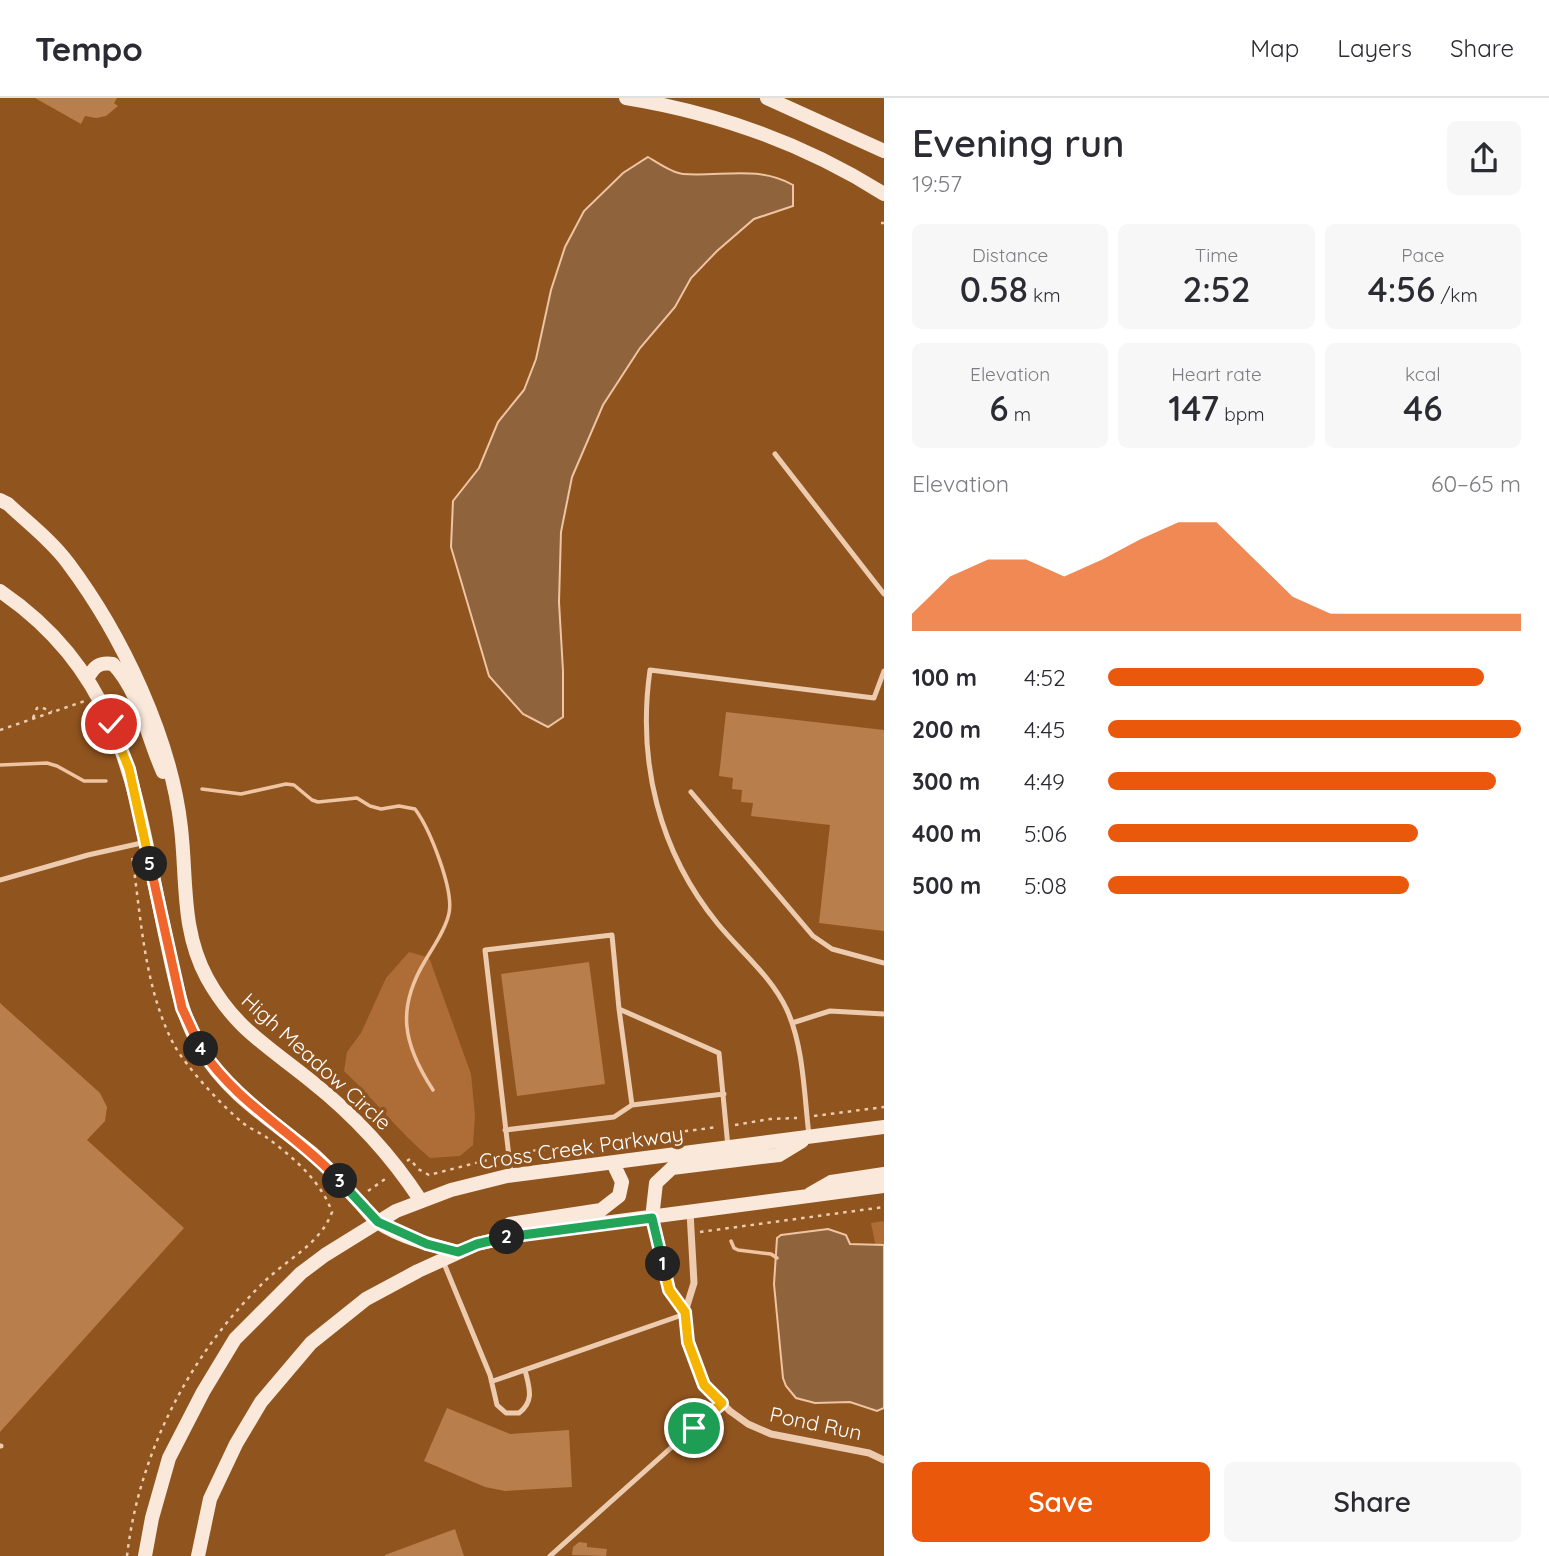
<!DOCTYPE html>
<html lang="en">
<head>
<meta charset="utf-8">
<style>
	:root { --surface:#fff; --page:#f7f7f7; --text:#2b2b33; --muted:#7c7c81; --line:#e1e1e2; --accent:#ea580c }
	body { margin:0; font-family:Quicksand,sans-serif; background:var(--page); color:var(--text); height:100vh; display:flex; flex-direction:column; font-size:26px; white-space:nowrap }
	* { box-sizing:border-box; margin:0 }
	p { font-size:23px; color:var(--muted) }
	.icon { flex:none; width:38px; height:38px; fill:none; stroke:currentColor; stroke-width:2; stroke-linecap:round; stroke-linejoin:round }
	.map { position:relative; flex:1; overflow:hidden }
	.sheet { display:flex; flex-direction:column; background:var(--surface); width:665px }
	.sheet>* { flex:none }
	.pin { position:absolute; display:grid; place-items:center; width:60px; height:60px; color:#fff; margin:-30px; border:4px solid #fff; border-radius:50%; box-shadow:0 2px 7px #0007 }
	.km { position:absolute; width:35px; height:35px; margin:-18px; border-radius:50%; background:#222; color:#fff; font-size:19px; line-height:35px; text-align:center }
	.round { display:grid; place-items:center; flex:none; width:74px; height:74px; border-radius:10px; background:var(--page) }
	.head { display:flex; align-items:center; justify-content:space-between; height:119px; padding:0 28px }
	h1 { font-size:38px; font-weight:600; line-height:52px }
	.figures { display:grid; grid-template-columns:repeat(3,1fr); gap:10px; height:119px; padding:7px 28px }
	.figures div { display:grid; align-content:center; border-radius:10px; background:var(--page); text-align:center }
	.figures b { font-size:35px; font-weight:600 }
	.figures small { font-size:19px; font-weight:400 }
	.figures p { font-size:19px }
	.chart { height:196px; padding:14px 28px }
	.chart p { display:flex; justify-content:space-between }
	.chart svg { width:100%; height:126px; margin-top:7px; fill:var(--accent); opacity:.7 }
	.cta { display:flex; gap:14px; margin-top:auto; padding:14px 28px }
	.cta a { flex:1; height:80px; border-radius:10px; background:var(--accent); color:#fff; font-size:28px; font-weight:600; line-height:80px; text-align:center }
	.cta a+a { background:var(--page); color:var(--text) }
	ul { padding:0 28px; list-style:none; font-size:23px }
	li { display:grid; grid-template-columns:112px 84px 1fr; align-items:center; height:52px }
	li i { height:18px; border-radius:9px; background:var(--accent) }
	header { display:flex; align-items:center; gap:42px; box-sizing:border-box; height:98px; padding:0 35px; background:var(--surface); border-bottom:2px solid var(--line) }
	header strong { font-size:33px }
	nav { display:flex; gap:38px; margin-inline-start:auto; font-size:24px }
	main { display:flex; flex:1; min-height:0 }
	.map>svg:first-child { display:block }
	.green { fill:#ae6d36 }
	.water { fill:#8f643d; stroke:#efc4a2; stroke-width:2 }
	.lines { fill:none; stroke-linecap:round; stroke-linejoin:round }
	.stream { stroke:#efc4a2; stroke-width:3.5 }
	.building { fill:#b87e4b }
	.path { stroke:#edcbae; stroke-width:2.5; stroke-dasharray:3.5 5; stroke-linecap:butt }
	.lane { stroke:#edcbae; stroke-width:5 }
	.street { stroke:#edcbae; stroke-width:7 }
	.secondary { stroke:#fae9db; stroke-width:14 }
	.split-1-casing { stroke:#fff; stroke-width:14 }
	.split-2-casing { stroke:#fff; stroke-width:14 }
	.split-3-casing { stroke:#fff; stroke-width:14 }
	.split-4-casing { stroke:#fff; stroke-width:14 }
	.split-5-casing { stroke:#fff; stroke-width:14 }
	.split-6-casing { stroke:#fff; stroke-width:14 }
	.split-1 { stroke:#f5b400; stroke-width:9 }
	.split-2 { stroke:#22a559; stroke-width:9 }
	.split-3 { stroke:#22a559; stroke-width:9 }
	.split-4 { stroke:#f0652b; stroke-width:9 }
	.split-5 { stroke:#f0652b; stroke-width:9 }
	.split-6 { stroke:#f5b400; stroke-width:9 }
	.labels { text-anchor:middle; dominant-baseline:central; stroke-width:7; stroke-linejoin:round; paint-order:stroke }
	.street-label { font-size:21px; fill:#fff; stroke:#90541f }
</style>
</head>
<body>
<header>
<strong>Tempo</strong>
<nav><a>Map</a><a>Layers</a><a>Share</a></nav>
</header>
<main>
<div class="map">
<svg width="884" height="1458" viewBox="0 0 884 1458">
	<rect width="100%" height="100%" fill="#90541f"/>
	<path class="green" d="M409 854 427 859 430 862 471 976 475 1017 473 1047 460 1058 430 1060C399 1034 374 1001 344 973L347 954 361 935 386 880Z
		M884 1123V1190L871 1125Z"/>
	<path class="water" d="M648 59C658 65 672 75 683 76 721 79 757 67 793 87V108L754 121 717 153 691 180 675 209 640 250 603 307 572 379 561 434 559 504 563 573V619L548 629 523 616 489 578 451 449 453 403 479 370 498 324 524 292 536 261 551 192 565 149 584 113 623 75Z
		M828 1131 846 1137 850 1146 884 1147V1310L877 1313 850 1304 815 1305 796 1300 786 1288 783 1280 774 1186 777 1140 781 1137Z"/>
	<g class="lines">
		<path class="stream" d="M0 667 47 665 57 668 84 683H106
			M202 691 241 696 286 686 294 687 312 702 318 704 357 700 370 708 381 711 399 708 415 711C430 731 454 792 449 815 446 831 433 849 425 863 396 911 403 946 433 992
			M731 1143 734 1150 738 1152 771 1156 777 1160"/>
	</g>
	<path class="building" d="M35 0H117L114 5 118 8 106 18 96 20 85 18 81 26Z
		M726 614 884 632V833L819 825 830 727 751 718 753 705 741 704 742 692 732 691 733 680 719 678Z
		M589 864 605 986 517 998 501 876Z
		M0 905 100 995 107 1009 105 1023 87 1042 184 1130 0 1334Z
		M447 1310 510 1336 569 1332 572 1389 505 1393 485 1389 424 1363Z
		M455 1431 464 1458H385V1457Z
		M579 1444 587 1445V1449L607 1451 606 1458 572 1457 573 1449Z"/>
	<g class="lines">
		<path class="path" d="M881 125H884
			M33 620 37 610 41 609 52 614
			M0 632 85 603
			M814 1018 884 1009
			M735 1027 770 1021 797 1020
			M516 1055 718 1029
			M407 1063 410 1061 418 1071 429 1077 499 1059
			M368 1093 388 1079
			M700 1134 884 1109
			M127 1458C139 1354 191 1254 266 1182 289 1160 321 1145 332 1114 321 1083 292 1058 266 1039 259 1034 250 1031 243 1025 223 1009 185 968 173 945 144 888 141 819 132 757"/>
		<path class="lane" d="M775 356 884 496
			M691 694 813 838 832 851 884 865
			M0 782 88 757 146 744
			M619 911 632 1007
			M792 925 830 913 884 916
			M505 1032 614 1019 632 1007 724 996
			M809 1037C804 997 804 950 787 912 772 879 741 854 718 826 659 754 637 664 650 572L874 600 884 573
			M511 1076 485 852 612 837 619 911 719 955 728 1049
			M443 1163 490 1277 497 1307 506 1315H519C535 1303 529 1289 525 1272
			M493 1283 685 1216
			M0 1348H1
			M550 1458 721 1305"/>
		<path class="street" d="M690 1114 694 1185 685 1214 688 1244 704 1287 730 1313 748 1326 771 1336 869 1355 884 1362
			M652 1120 669 1192 685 1214"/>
		<path class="secondary" d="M626 0C718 15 805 46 884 96
			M767 0 884 53
			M0 402 8 406C28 425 51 442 68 465 122 537 171 640 181 730 187 782 181 832 207 880 235 931 268 948 311 983 354 1017 391 1057 421 1103
			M0 493C127 580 135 698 165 836 174 875 180 916 201 951 228 997 273 1023 313 1056 330 1071 345 1089 361 1106 366 1112 372 1120 379 1125 402 1140 432 1147 458 1154
			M87 581C94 569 98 564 113 566 140 594 147 639 163 674
			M810 1096 831 1084 884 1076
			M652 1120 656 1085 672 1070 779 1057 802 1043
			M497 1141 510 1126 601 1112 619 1098 622 1084 613 1065
			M145 1458 152 1420 169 1360 203 1294 235 1241 301 1175 325 1157 396 1113 451 1092 507 1078 884 1029
			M198 1458 210 1401 236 1346 261 1304 311 1245 366 1201 418 1173 477 1146 521 1136 884 1088"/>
	</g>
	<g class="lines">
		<defs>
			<path id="split-1" d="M663 1166 669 1192 685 1214 688 1244 704 1287 722 1305 694 1330"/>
			<path id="split-2" d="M507 1139 652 1120 663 1166"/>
			<path id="split-3" d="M340 1083 378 1124 427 1146 458 1154 477 1146 507 1139"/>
			<path id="split-4" d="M201 951C239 1008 296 1035 340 1083"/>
			<path id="split-5" d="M150 766 182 910 201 951"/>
			<path id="split-6" d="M111 626 129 671 150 766"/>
		</defs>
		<use href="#split-1" class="split-1-casing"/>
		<use href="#split-2" class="split-2-casing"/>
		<use href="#split-3" class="split-3-casing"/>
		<use href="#split-4" class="split-4-casing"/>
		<use href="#split-5" class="split-5-casing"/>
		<use href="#split-6" class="split-6-casing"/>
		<use href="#split-1" class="split-1"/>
		<use href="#split-2" class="split-2"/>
		<use href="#split-3" class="split-3"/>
		<use href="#split-4" class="split-4"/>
		<use href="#split-5" class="split-5"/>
		<use href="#split-6" class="split-6"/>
	</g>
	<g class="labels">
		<g class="street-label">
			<text transform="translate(317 963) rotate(42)">High Meadow Circle</text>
			<text transform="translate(581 1049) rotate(-8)">Cross Creek Parkway</text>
			<text transform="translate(816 1325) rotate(12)">Pond Run</text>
		</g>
	</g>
</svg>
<div class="pin" style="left:694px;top:1330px;background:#1e9e55"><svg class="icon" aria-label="arrive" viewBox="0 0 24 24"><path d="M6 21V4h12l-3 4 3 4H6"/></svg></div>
<div class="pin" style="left:111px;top:626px;background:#d93025"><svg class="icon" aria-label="check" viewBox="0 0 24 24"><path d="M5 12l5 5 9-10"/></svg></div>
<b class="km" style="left:663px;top:1166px">1</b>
<b class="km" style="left:507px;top:1139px">2</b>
<b class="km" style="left:340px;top:1083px">3</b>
<b class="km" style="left:201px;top:951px">4</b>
<b class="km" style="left:150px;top:766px">5</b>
</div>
<section class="sheet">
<div class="head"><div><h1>Evening run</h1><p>19:57</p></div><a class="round"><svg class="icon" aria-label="share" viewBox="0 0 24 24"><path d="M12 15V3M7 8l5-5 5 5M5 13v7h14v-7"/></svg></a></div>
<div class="figures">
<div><p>Distance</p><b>0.58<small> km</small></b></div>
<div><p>Time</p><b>2:52</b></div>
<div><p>Pace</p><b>4:56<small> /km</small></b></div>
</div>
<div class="figures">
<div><p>Elevation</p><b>6<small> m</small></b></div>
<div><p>Heart rate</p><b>147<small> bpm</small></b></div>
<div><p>kcal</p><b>46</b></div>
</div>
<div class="chart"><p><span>Elevation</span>60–65 m</p>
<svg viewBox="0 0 160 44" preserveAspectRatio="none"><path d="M0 44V38L10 25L20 19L30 19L40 25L50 19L60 12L70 6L80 6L90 19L100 32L110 38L120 38L130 38L140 38L150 38L160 38V44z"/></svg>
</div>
<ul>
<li><b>100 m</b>4:52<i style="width:91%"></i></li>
<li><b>200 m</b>4:45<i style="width:100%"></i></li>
<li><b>300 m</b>4:49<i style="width:94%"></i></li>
<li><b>400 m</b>5:06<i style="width:75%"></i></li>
<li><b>500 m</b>5:08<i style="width:73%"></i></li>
</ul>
<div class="cta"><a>Save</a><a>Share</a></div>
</section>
</main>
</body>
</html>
